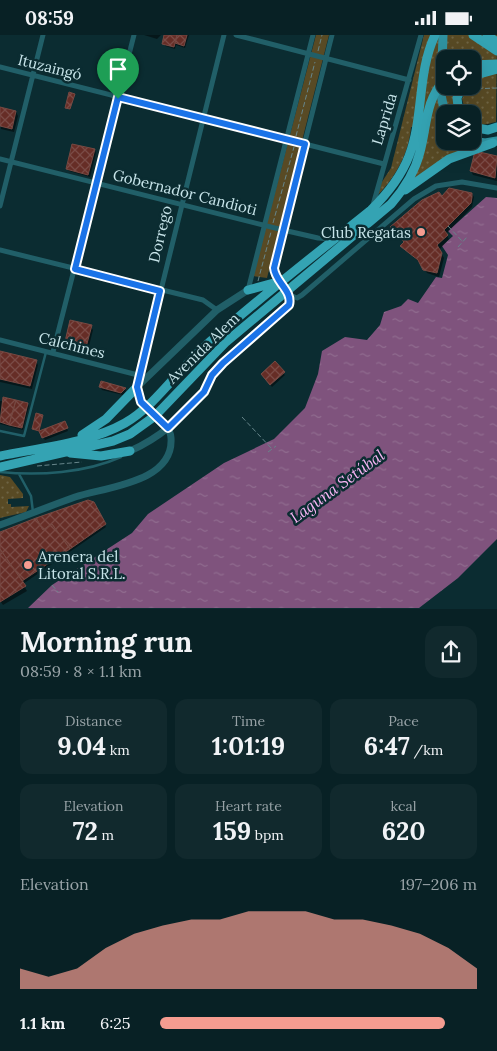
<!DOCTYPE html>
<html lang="en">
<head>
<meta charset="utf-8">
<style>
	:root { --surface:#082125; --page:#11292d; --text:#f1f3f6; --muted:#98a3a7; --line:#293e42; --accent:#f59c90 }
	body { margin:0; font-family:Lora,serif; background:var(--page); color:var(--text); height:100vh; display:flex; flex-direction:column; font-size:19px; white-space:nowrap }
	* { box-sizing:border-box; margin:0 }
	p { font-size:16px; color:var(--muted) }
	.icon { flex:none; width:28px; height:28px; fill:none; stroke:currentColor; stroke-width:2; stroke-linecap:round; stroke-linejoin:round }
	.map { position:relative; height:574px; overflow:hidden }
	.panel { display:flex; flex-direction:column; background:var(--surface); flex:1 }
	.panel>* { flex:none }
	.fabs { position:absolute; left:436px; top:15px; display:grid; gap:10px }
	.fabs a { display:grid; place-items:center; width:45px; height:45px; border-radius:10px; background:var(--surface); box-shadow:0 5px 20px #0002,0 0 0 1px var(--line); font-size:25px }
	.pin { position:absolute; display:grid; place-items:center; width:42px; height:42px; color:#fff; margin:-51px -21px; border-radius:50% 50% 50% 0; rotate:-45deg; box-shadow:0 0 5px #0007 }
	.pin .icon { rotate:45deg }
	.round { display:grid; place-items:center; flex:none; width:52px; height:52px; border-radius:15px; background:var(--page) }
	.overview { display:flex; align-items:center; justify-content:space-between; height:85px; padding:0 20px }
	h1 { font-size:28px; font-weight:800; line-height:38px }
	.metrics { display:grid; grid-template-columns:repeat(3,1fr); gap:8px; height:85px; padding:5px 20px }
	.metrics div { display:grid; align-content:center; border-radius:12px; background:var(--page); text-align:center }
	.metrics b { font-size:25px; font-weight:800 }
	.metrics small { font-size:14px; font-weight:400 }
	.metrics p { font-size:14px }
	.chart { height:140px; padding:10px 20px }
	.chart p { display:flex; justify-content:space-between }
	.chart svg { width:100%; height:90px; margin-top:5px; fill:var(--accent); opacity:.7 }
	ul { padding:0 20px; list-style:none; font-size:16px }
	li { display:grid; grid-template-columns:80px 60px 1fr; align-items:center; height:38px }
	li i { height:12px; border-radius:6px; background:var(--accent) }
	.status { display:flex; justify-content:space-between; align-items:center; height:35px; padding:0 25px; background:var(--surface); direction:ltr }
	.status svg { height:14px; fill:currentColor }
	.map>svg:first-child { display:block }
	.grass { fill:url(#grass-dots) }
	.park { fill:#584a24 }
	.water { fill:url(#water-ripples) }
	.shadow { fill:#0007 }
	.building { fill:url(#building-cross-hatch); stroke:#764942 }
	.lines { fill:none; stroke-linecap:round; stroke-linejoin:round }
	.path { stroke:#67868b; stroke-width:1; stroke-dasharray:5 2.5; stroke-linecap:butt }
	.service { stroke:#215f68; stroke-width:2.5 }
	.minor { stroke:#215f68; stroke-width:5 }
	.tertiary { stroke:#215f68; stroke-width:7 }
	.primary { stroke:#2f92a0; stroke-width:9 }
	.trunk { stroke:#34a3b3; stroke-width:9 }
	.route-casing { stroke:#fff; stroke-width:10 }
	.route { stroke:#1a73e8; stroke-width:6 }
	.poi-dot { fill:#f59c90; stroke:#0b2c31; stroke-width:2 }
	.labels { text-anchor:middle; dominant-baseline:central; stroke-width:5; stroke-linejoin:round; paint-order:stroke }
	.street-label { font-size:15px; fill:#c7e4e9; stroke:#0b2c31 }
	.poi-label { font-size:15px; fill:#c7e4e9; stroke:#0b2c31; text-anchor:end }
	.water-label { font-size:16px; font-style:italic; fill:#f8b4f4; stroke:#0b2c31 }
</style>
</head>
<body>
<div class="status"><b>08:59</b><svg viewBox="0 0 49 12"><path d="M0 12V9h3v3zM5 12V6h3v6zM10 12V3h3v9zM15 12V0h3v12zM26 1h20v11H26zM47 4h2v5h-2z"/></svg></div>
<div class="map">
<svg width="497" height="574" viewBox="0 0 497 574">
	<defs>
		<pattern id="grass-dots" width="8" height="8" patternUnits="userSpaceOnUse" patternTransform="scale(1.25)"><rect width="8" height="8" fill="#584a24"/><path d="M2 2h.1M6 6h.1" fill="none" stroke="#6e6444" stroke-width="1.8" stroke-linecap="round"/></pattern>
		<pattern id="water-ripples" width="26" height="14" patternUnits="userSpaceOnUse" patternTransform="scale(1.25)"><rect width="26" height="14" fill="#7f537d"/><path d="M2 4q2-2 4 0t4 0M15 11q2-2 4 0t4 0" fill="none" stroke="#906c8f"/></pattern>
		<pattern id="building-cross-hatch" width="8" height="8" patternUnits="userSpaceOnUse" patternTransform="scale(1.25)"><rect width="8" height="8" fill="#662d26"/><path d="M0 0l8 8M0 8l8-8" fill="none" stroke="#7a4b46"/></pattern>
	</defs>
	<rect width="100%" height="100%" fill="#0b2c31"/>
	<path class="grass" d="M424 0H440L437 58 445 89V106H463L472 111 454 118 411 146 426 94 411 92C409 118 396 141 378 160L380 150 391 133Z
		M447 0H497L496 87C486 89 482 92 473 86L472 79H466L462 64 467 53 466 51H472V24H446Z
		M445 51H456L453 60 455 79H448L444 67Z
		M0 440 10 442 23 459V463L8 464V469H11V472L29 471 26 477 0 483Z"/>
	<path class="park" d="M316 0H329L267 243 253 241Z"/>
	<path class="water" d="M486 162 497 163V504L458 543 419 573H28L52 550 132 498 148 479 224 428 274 404 305 373 318 339 322 316 345 302 367 305 380 290 384 277 401 271 408 264 418 268 436 242 442 243 448 220 442 211 453 201 448 196Z"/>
	<path class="shadow" d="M144 0H161L157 4Z
		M165 0H189L185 13 176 10 175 14 165 11Z
		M0 74 16 77 18 81 14 97 1 94Z
		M95 115 96 118 90 142 69 136 67 134Z
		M476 117 497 122V146L473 140 471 136Z
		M472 159 474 162 472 172 446 199 449 204 439 215 444 223 439 242 427 238 421 229 402 211 442 163Z
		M91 292 93 295 87 319 67 314 65 310Z
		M0 317 36 326 38 330 32 354 0 347Z
		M283 338 285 340 272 352 264 342Z
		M100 352 125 354 126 356 123 360 102 355Z
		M0 366 27 369 29 371 23 395 0 389Z
		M42 381 40 397 34 395 33 394Z
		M66 390 68 396 45 405 43 402Z
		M93 468 106 492 23 549 27 556 3 570 0 566V499Z"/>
	<path class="building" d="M164 0H177L174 12 162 9Z
		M177 0H187L184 11 175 8Z
		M69 57 75 59 70 74 65 73Z
		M0 72 16 76 12 94 0 91Z
		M72 109 95 114 88 140 66 134Z
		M475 116 497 121 495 143 470 136Z
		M449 153 472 158V162L471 168 444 195 448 200 437 210 442 218 437 238 423 235 418 225 400 211 404 207 390 192 422 165 439 157 442 161Z
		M70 285 92 290 85 316 64 311Z
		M0 316 37 325 30 351 0 344Z
		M275 326 285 337 270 350 261 339Z
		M101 346 126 353 121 358 99 352Z
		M3 362 16 365 9 390 0 387Z
		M16 365 28 368 22 393 9 390Z
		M36 378 43 380 39 396 32 394Z
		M65 386 68 393 42 403 39 396Z
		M88 465 94 467 106 489 70 514 52 489 43 495 36 483Z
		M36 483 43 495 52 489 70 514 22 546 0 514V497Z
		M0 514 26 551 0 567Z"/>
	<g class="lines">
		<path class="path" d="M318 16 322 0
			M470 54 497 53
			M296 101 315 27
			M273 188 294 112
			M448 191 463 207
			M458 212 467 202
			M258 246 271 197
			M242 382 272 414
			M268 417 276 411
			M37 431 82 427
			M52 550 58 557"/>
		<path class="service" d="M0 396 24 401 46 317
			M0 437C39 441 85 438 121 422
			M19 439 31 461 33 477"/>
		<path class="minor" d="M236 0 409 45
			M332 0 273 233C275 245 285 259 297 263L302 260 414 164 436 151 462 147 497 153
			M0 32 384 129
			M0 124 283 195 318 203 333 204
			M373 170 421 0
			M0 171 43 0
			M0 215 203 265 217 275
			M248 255 313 0
			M0 305 138 340
			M53 317 134 0
			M137 352 224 0"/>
		<path class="tertiary" d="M130 416C158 404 185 381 204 357 208 351 210 343 215 337 236 312 264 291 289 270V259
			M0 490C25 481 50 471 75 462 105 452 174 448 171 403 170 383 138 377 137 352L217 275 248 255"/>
		<path class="primary" d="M443 0 441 60 445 79
			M472 106 485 108 497 106"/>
		<path class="trunk" d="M473 0 497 16
			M487 0 497 7
			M472 30 497 29
			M472 41 497 34
			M459 79 457 63 462 51
			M472 92 488 95 497 92
			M405 155 449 124 493 108
			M248 255 281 246
			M82 400 106 384 137 352
			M70 418 101 421 130 416
			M0 421C39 413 90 408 125 388 156 370 177 336 204 312 257 264 315 220 371 175 387 159 401 142 409 121 424 82 417 38 435 0
			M0 432 113 406 130 399 155 381 226 307 391 169C404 154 415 137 420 117 427 92 425 65 445 44"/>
	</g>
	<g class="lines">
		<defs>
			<path id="route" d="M118 62 305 109 274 233C275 247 293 256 289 270L223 328 212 340 204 357 168 393 141 367 137 352 160 256 75 234Z"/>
		</defs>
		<use href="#route" class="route-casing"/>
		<use href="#route" class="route"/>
	</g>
	<g class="poi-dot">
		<circle cx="421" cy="197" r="5"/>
		<circle cx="28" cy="530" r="5"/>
	</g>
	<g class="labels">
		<g class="street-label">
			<text transform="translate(50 32) rotate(14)">Ituzaingó</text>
			<text transform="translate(384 84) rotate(-73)">Laprida</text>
			<text transform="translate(185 157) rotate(14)">Gobernador Candioti</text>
			<text transform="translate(160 199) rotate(-77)">Dorrego</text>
			<text transform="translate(72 310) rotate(14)">Calchines</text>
			<text transform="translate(203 313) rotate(-44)">Avenida Alem</text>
		</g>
		<g class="poi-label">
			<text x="411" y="197">Club Regatas</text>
			<text x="38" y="521" text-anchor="start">Arenera del<tspan x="38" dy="17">Litoral S.R.L.</tspan></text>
		</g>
		<g class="water-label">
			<text transform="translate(337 451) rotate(-36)">Laguna Setúbal</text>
		</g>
	</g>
</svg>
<div class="fabs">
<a><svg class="icon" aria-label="locate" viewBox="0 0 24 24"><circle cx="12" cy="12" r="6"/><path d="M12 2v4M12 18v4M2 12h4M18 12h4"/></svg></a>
<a><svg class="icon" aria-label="layers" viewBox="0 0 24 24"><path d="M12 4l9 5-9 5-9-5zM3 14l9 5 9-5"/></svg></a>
</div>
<div class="pin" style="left:118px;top:64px;background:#1e9e55"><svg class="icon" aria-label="arrive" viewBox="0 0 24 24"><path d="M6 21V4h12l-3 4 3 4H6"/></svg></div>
</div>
<section class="panel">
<div class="overview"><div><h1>Morning run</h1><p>08:59 · 8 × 1.1 km</p></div><a class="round"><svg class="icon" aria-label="share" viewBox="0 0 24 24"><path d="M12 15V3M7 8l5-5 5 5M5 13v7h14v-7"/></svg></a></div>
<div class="metrics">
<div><p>Distance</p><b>9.04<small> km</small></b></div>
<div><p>Time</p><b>1:01:19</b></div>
<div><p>Pace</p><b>6:47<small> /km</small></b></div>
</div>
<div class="metrics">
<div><p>Elevation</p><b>72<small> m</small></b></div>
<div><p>Heart rate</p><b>159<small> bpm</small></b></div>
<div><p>kcal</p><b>620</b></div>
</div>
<div class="chart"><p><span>Elevation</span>197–206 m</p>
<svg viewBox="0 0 160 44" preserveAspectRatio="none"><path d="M0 44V34L10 38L20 34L30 24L40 17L50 13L60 10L70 10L80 6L90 6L100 6L110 10L120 10L130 13L140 17L150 24L160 34V44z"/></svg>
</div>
<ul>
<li><b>1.1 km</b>6:25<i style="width:90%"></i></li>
</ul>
</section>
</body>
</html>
